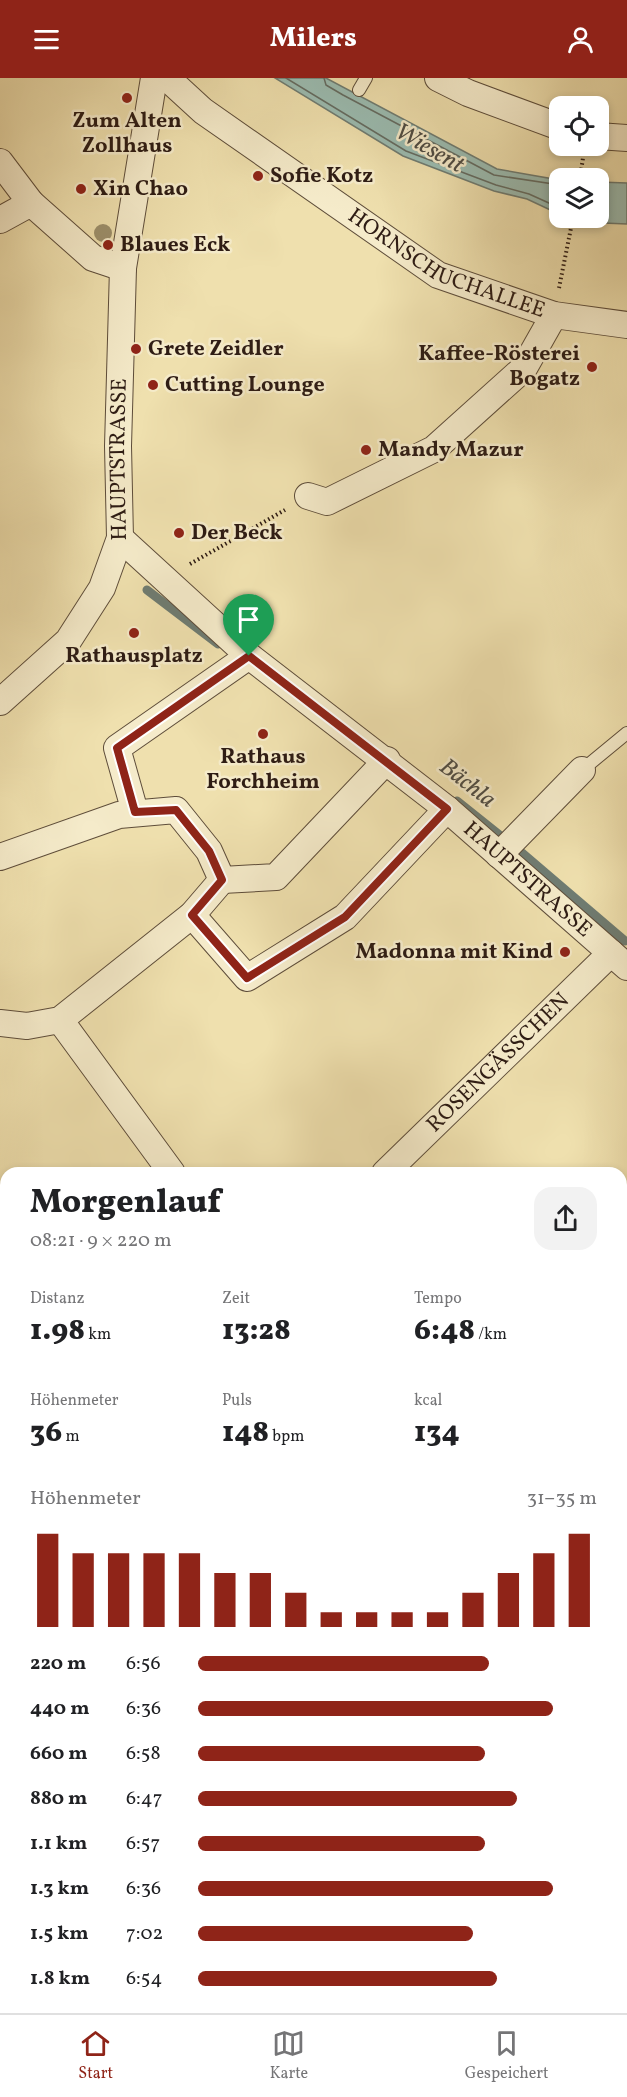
<!DOCTYPE html>
<html lang="de">
<head>
<meta charset="utf-8">
<style>
	:root { --surface:#fff; --page:#f2f2f2; --text:#202124; --muted:#757577; --line:#e0e0e0; --accent:#8f2418 }
	body { margin:0; font-family:Vollkorn,serif; background:var(--page); color:var(--text); height:100vh; display:flex; flex-direction:column; font-size:22px; white-space:nowrap }
	* { box-sizing:border-box; margin:0 }
	p { font-size:20px; color:var(--muted) }
	.icon { flex:none; width:33px; height:33px; fill:none; stroke:currentColor; stroke-width:2; stroke-linecap:round; stroke-linejoin:round }
	.map { position:relative; flex:1; overflow:hidden }
	.drawer { position:absolute; left:0px; top:1089px; width:627px; height:846px; display:flex; flex-direction:column; background:var(--surface); border-radius:18px 18px 0 0; box-shadow:0 3px 9px #0003 }
	.drawer>* { flex:none }
	.tools { position:absolute; left:549px; top:18px; display:grid; gap:12px }
	.tools a { display:grid; place-items:center; width:60px; height:60px; border-radius:12px; background:var(--surface); box-shadow:0 3px 9px #0003; font-size:30px }
	.pin { position:absolute; display:grid; place-items:center; width:51px; height:51px; color:#fff; margin:-62px -26px; border-radius:50% 50% 50% 0; rotate:-45deg; box-shadow:0 0 6px #0007 }
	.pin .icon { rotate:45deg }
	.round { display:grid; place-items:center; flex:none; width:63px; height:63px; border-radius:18px; background:var(--page) }
	.overview { display:flex; align-items:center; justify-content:space-between; height:102px; padding:0 30px }
	h1 { font-size:33px; font-weight:800; line-height:45px }
	.figures { display:grid; grid-template-columns:repeat(3,1fr); gap:9px; height:102px; padding:6px 30px }
	.figures div { display:grid; align-content:center }
	.figures b { font-size:30px; font-weight:800 }
	.figures small { font-size:16px; font-weight:400 }
	.figures p { font-size:16px }
	.chart { height:168px; padding:12px 30px }
	.chart p { display:flex; justify-content:space-between }
	.chart svg { width:100%; height:108px; margin-top:6px; stroke:var(--accent); stroke-width:6 }
	ul { padding:0 30px; list-style:none; font-size:20px }
	li { display:grid; grid-template-columns:96px 72px 1fr; align-items:center; height:45px }
	li i { height:15px; border-radius:8px; background:var(--accent) }
	header { display:flex; justify-content:space-between; align-items:center; height:78px; padding:0 30px; background:var(--accent); color:#fff; font-size:27px; font-weight:800 }
	.menu { display:flex; justify-content:space-around; align-items:center; height:84px; border-top:2px solid var(--line); background:var(--surface); font-size:16px; color:var(--muted) }
	.menu a { display:grid; justify-items:center; gap:3px }
	.menu .on { color:var(--accent) }
	.map>svg:first-child { display:block }
	.water { fill:#9bbcb1; stroke:#6f7c72; stroke-width:1.5 }
	.lines { fill:none; stroke-linecap:round; stroke-linejoin:round }
	.shore { stroke:#646c62; stroke-width:1.5 }
	.stream { stroke:#6f7c72; stroke-width:9 }
	.lane-casing { stroke:#5e4d3a; stroke-width:14 }
	.street-casing { stroke:#5e4d3a; stroke-width:28 }
	.path { stroke:#2e1c14; stroke-width:4; stroke-dasharray:1.5 3; stroke-linecap:butt }
	.lane { stroke:#f5ebca; stroke-width:12 }
	.street { stroke:#f5ebca; stroke-width:26 }
	.tree { fill:#9d906c }
	.route-casing { stroke:#fff; stroke-width:12 }
	.route { stroke:#8f2418; stroke-width:8 }
	.poi-dot { fill:#8f2418; stroke:#f5ebca; stroke-width:2 }
	.labels { text-anchor:middle; dominant-baseline:central; stroke-width:5; stroke-linejoin:round; paint-order:stroke }
	.poi-label { font-size:22px; font-weight:bold; fill:#2e1c14; stroke:#f5ebca; text-anchor:start }
	.street-label { font-size:22px; fill:#2e1c14; stroke:#f5ebca }
	.water-label { font-size:24px; font-style:italic; fill:#4f4c43; stroke:#f5ebca }
</style>
</head>
<body>
<header><svg class="icon" aria-label="menu" viewBox="0 0 24 24"><path d="M4 6h16M4 12h16M4 18h16"/></svg>Milers<svg class="icon" aria-label="person" viewBox="0 0 24 24"><circle cx="12" cy="8" r="4"/><path d="M4 21q1-7 8-7t8 7"/></svg></header>
<div class="map">
<svg width="627" height="1935" viewBox="0 0 627 1935">
	<rect width="100%" height="100%" fill="#efe0ae"/>
	<filter id="stains"><feTurbulence type="fractalNoise" baseFrequency=".00333" numOctaves="4"/><feColorMatrix values="0 0 0 0 .2 0 0 0 0 .09 0 0 0 0 .02 0 0 0 .5 -.17"/></filter>
	<radialGradient id="worn" r=".72"><stop offset=".6" stop-color="#630" stop-opacity="0"/><stop offset="1" stop-color="#630" stop-opacity=".3"/></radialGradient>
	<path class="water" d="M275 0H326L497 91 559 102V136L527 121 494 113 403 78Z
		M599 104 627 105V146L579 144 567 140H598Z"/>
	<g class="lines">
		<path class="shore" d="M286 0 406 73 496 107 529 116 560 130
			M324 0 326 7 343 17 494 97 560 107"/>
		<path class="stream" d="M147 512 218 566
			M457 723 502 759
			M522 775 625 863"/>
		<defs>
			<path id="lane" d="M359 12 366 0
				M582 692 627 655"/>
			<g id="street">
				<path id="s1" d="M167 0 203 33 438 197 554 237 627 247"/>
				<path d="M438 0 468 15 560 49"/>
				<path d="M598 58 627 60"/>
				<path d="M0 84 31 125"/>
				<path d="M0 142 31 125 93 180 123 190"/>
				<path d="M308 418 327 424 434 371 524 290 554 237"/>
				<path id="s2" d="M120 460 249 578 447 731 627 889"/>
				<path id="s3" d="M0 624 68 563 102 510 120 460 118 368 123 190 154 0"/>
				<path d="M135 734 117 670 249 578"/>
				<path d="M499 777 582 692"/>
				<path d="M0 779 119 737 176 732 209 773 222 802 192 837 60 942 27 948 0 945"/>
				<path d="M222 802 276 799 387 682"/>
				<path d="M192 837 247 900 345 839 447 731"/>
				<path d="M60 942 172 1095"/>
				<path id="s4" d="M385 1095 611 875"/>
				<path d="M621 1129 627 1124"/>
				<path d="M0 1180 6 1189"/>
				<path d="M0 1251H6"/>
				<path d="M621 1349 627 1350"/>
				<path d="M0 1590H6"/>
				<path d="M621 1729 627 1723"/>
				<path d="M0 1758 6 1774"/>
				<path d="M621 1791 627 1798"/>
				<path d="M62 1929 64 1935"/>
				<path d="M334 1929 337 1935"/>
			</g>
		</defs>
		<use href="#lane" class="lane-casing"/>
		<use href="#street" class="street-casing"/>
		<path class="path" d="M580 100 583 80
			M559 210 573 140
			M190 486 285 432"/>
		<use href="#lane" class="lane"/>
		<use href="#street" class="street"/>
	</g>
	<circle class="tree" cx="103" cy="155" r="9"/>
	<g class="lines">
		<defs>
			<path id="route" d="M249 578 447 731 345 839 247 900 192 837 222 802 209 773 176 732 135 734 117 670Z"/>
		</defs>
		<use href="#route" class="route-casing"/>
		<use href="#route" class="route"/>
	</g>
	<g class="poi-dot">
		<circle cx="127" cy="20" r="6"/>
		<circle cx="258" cy="98" r="6"/>
		<circle cx="81" cy="111" r="6"/>
		<circle cx="108" cy="167" r="6"/>
		<circle cx="136" cy="271" r="6"/>
		<circle cx="592" cy="289" r="6"/>
		<circle cx="153" cy="307" r="6"/>
		<circle cx="366" cy="372" r="6"/>
		<circle cx="179" cy="455" r="6"/>
		<circle cx="134" cy="555" r="6"/>
		<circle cx="263" cy="656" r="6"/>
		<circle cx="565" cy="874" r="6"/>
	</g>
	<g class="labels">
		<g class="poi-label">
			<text x="127" y="43" text-anchor="middle">Zum Alten<tspan x="127" dy="25">Zollhaus</tspan></text>
			<text x="270" y="98">Sofie Kotz</text>
			<text x="93" y="111">Xin Chao</text>
			<text x="120" y="167">Blaues Eck</text>
			<text x="148" y="271">Grete Zeidler</text>
			<text x="580" y="276" text-anchor="end">Kaffee-Rösterei<tspan x="580" dy="25">Bogatz</tspan></text>
			<text x="165" y="307">Cutting Lounge</text>
			<text x="378" y="372">Mandy Mazur</text>
			<text x="191" y="455">Der Beck</text>
			<text x="134" y="578" text-anchor="middle">Rathausplatz</text>
			<text x="263" y="679" text-anchor="middle">Rathaus<tspan x="263" dy="25">Forchheim</tspan></text>
			<text x="553" y="874" text-anchor="end">Madonna mit Kind</text>
		</g>
		<g class="street-label">
			<text stroke="none"><textPath href="#s1" startOffset="338">HORNSCHUCHALLEE</textPath></text>
			<text stroke="none"><textPath href="#s3" startOffset="286">HAUPTSTRASSE</textPath></text>
			<text stroke="none"><textPath href="#s2" startOffset="532">HAUPTSTRASSE</textPath></text>
			<text stroke="none"><textPath href="#s4" startOffset="158">ROSENGÄSSCHEN</textPath></text>
		</g>
		<g class="water-label">
			<text transform="translate(429 71) rotate(30)">Wiesent</text>
			<text transform="translate(467 706) rotate(38)">Bächla</text>
		</g>
	</g>
	<rect width="100%" height="100%" filter="url(#stains)"/>
	<rect width="100%" height="100%" fill="url(#worn)"/>
</svg>
<div class="tools">
<a><svg class="icon" aria-label="locate" viewBox="0 0 24 24"><circle cx="12" cy="12" r="6"/><path d="M12 2v4M12 18v4M2 12h4M18 12h4"/></svg></a>
<a><svg class="icon" aria-label="layers" viewBox="0 0 24 24"><path d="M12 4l9 5-9 5-9-5zM3 14l9 5 9-5"/></svg></a>
</div>
<div class="pin" style="left:249px;top:578px;background:#1e9e55"><svg class="icon" aria-label="arrive" viewBox="0 0 24 24"><path d="M6 21V4h12l-3 4 3 4H6"/></svg></div>
<section class="drawer">
<div class="overview"><div><h1>Morgenlauf</h1><p>08:21 · 9 × 220 m</p></div><a class="round"><svg class="icon" aria-label="share" viewBox="0 0 24 24"><path d="M12 15V3M7 8l5-5 5 5M5 13v7h14v-7"/></svg></a></div>
<div class="figures">
<div><p>Distanz</p><b>1.98<small> km</small></b></div>
<div><p>Zeit</p><b>13:28</b></div>
<div><p>Tempo</p><b>6:48<small> /km</small></b></div>
</div>
<div class="figures">
<div><p>Höhenmeter</p><b>36<small> m</small></b></div>
<div><p>Puls</p><b>148<small> bpm</small></b></div>
<div><p>kcal</p><b>134</b></div>
</div>
<div class="chart"><p><span>Höhenmeter</span>31–35 m</p>
<svg viewBox="0 0 160 44" preserveAspectRatio="none"><path d="M5 44V6M15 44V14M25 44V14M35 44V14M45 44V14M55 44V22M65 44V22M75 44V30M85 44V38M95 44V38M105 44V38M115 44V38M125 44V30M135 44V22M145 44V14M155 44V6"/></svg>
</div>
<ul>
<li><b>220 m</b>6:56<i style="width:73%"></i></li>
<li><b>440 m</b>6:36<i style="width:89%"></i></li>
<li><b>660 m</b>6:58<i style="width:72%"></i></li>
<li><b>880 m</b>6:47<i style="width:80%"></i></li>
<li><b>1.1 km</b>6:57<i style="width:72%"></i></li>
<li><b>1.3 km</b>6:36<i style="width:89%"></i></li>
<li><b>1.5 km</b>7:02<i style="width:69%"></i></li>
<li><b>1.8 km</b>6:54<i style="width:75%"></i></li>
</ul>
</section>
</div>
<nav class="menu">
<a class="on"><svg class="icon" aria-label="home" viewBox="0 0 24 24"><path d="M3 11l9-7 9 7M6 9v11h12V9"/></svg>Start</a>
<a><svg class="icon" aria-label="map" viewBox="0 0 24 24"><path d="M3 6l6-2 6 2 6-2v14l-6 2-6-2-6 2zM9 4v14M15 6v14"/></svg>Karte</a>
<a><svg class="icon" aria-label="saved" viewBox="0 0 24 24"><path d="M7 4h10v16l-5-4-5 4z"/></svg>Gespeichert</a>
</nav>
</body>
</html>
